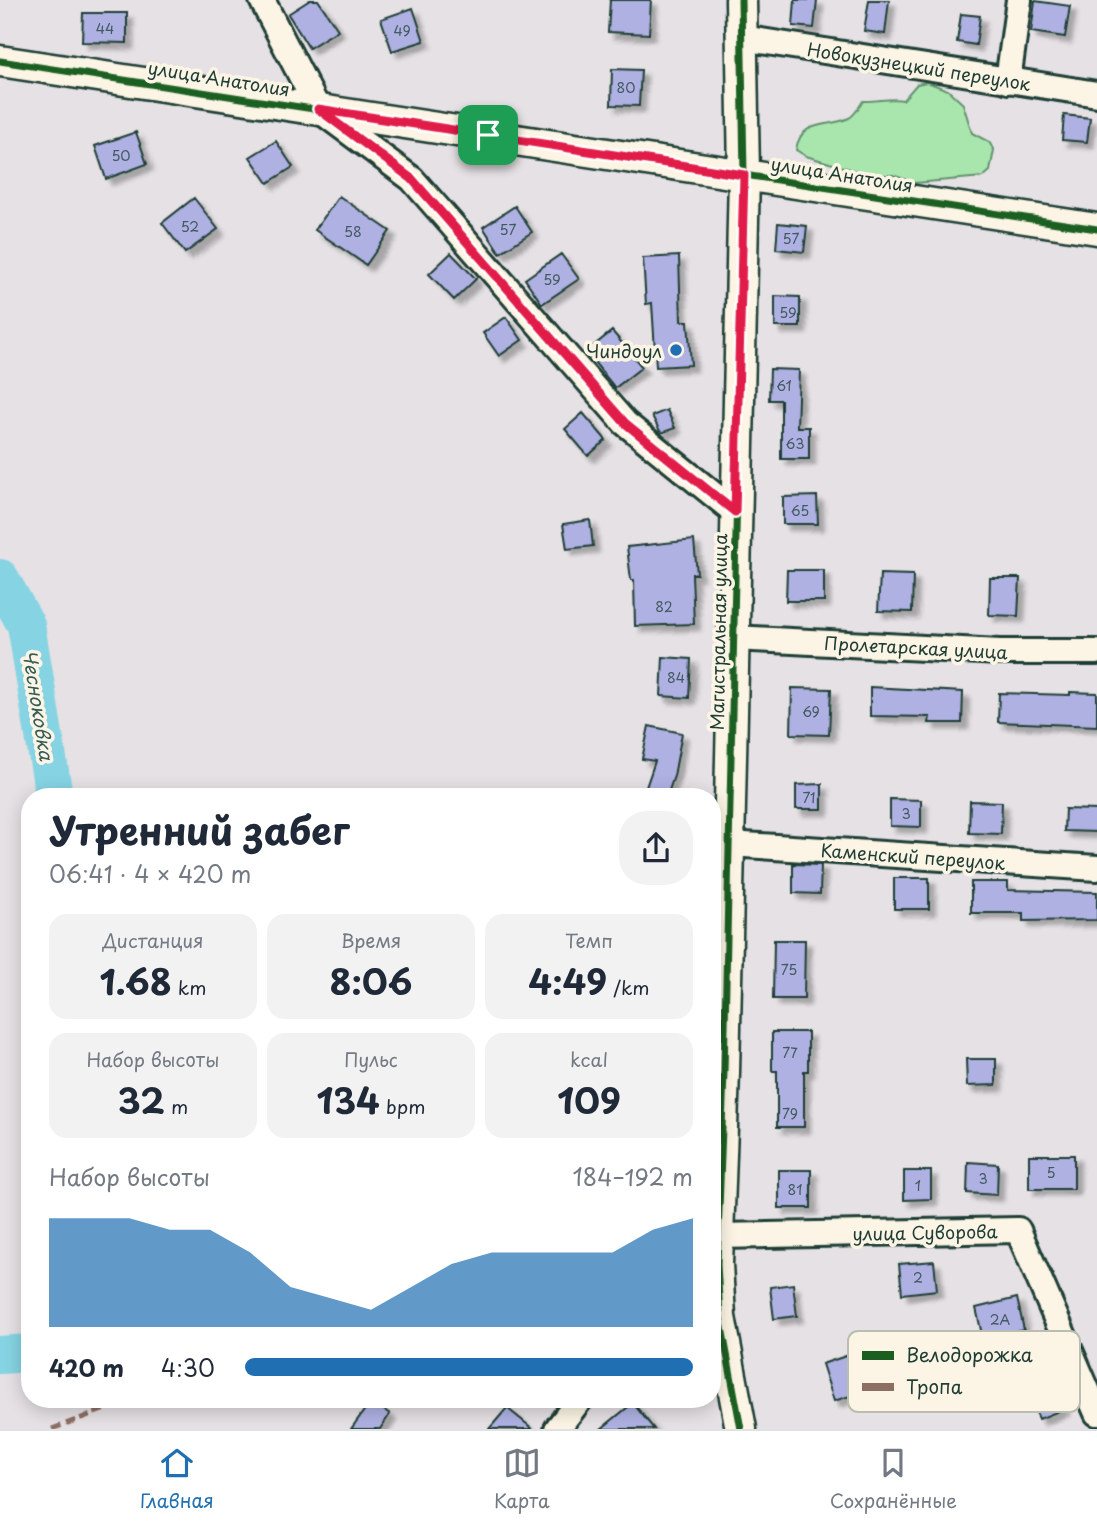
<!DOCTYPE html>
<html lang="ru">
<head>
<meta charset="utf-8">
<style>
	:root { --surface:#fff; --page:#f2f2f3; --text:#1f2937; --muted:#747a83; --line:#e0e1e3; --accent:#1f6fb2 }
	body { margin:0; font-family:"Playpen Sans",sans-serif; background:var(--page); color:var(--text); height:100vh; display:flex; flex-direction:column; font-size:26px; white-space:nowrap }
	* { box-sizing:border-box; margin:0 }
	p { font-size:23px; color:var(--muted) }
	.icon { flex:none; width:38px; height:38px; fill:none; stroke:currentColor; stroke-width:2; stroke-linecap:round; stroke-linejoin:round }
	.map { position:relative; flex:1; overflow:hidden }
	.drawer { position:absolute; left:21px; top:788px; width:700px; height:620px; display:flex; flex-direction:column; background:var(--surface); border-radius:28px; box-shadow:0 4px 18px #0003 }
	.drawer>* { flex:none }
	.pin { position:absolute; display:grid; place-items:center; width:60px; height:60px; color:#fff; margin:-30px; border-radius:14px; box-shadow:0 4px 10px #0006 }
	.round { display:grid; place-items:center; flex:none; width:74px; height:74px; border-radius:28px; background:var(--page) }
	.headline { display:flex; align-items:center; justify-content:space-between; height:119px; padding:0 28px }
	h1 { font-size:38px; font-weight:700; line-height:52px }
	.figures { display:grid; grid-template-columns:repeat(3,1fr); gap:10px; height:119px; padding:7px 28px }
	.figures div { display:grid; align-content:center; border-radius:18px; background:var(--page); text-align:center }
	.figures b { font-size:35px; font-weight:700 }
	.figures small { font-size:19px; font-weight:400 }
	.figures p { font-size:19px }
	.chart { height:196px; padding:14px 28px }
	.chart p { display:flex; justify-content:space-between }
	.chart svg { width:100%; height:126px; margin-top:7px; fill:var(--accent); opacity:.7 }
	ul { padding:0 28px; list-style:none; font-size:23px }
	li { display:grid; grid-template-columns:112px 84px 1fr; align-items:center; height:52px }
	li i { height:18px; border-radius:9px; background:var(--accent) }
	.tab-bar { display:flex; justify-content:space-around; align-items:center; height:98px; border-top:2px solid var(--line); background:var(--surface); font-size:19px; color:var(--muted) }
	.tab-bar a { display:grid; justify-items:center; gap:4px }
	.tab-bar .on { color:var(--accent) }
	.map>svg:first-child { display:block }
	.green { fill:#a9e6ad; stroke:#649270; stroke-width:2 }
	.lines { fill:none; stroke-linecap:round; stroke-linejoin:round }
	.river { stroke:#86d4e3; stroke-width:38 }
	.building { fill:#afb1e3; stroke:#1f3d34; stroke-width:2; filter:url(#shadow) }
	.minor-casing { stroke:#1f3d34; stroke-width:30 }
	.tertiary-casing { stroke:#1f3d34; stroke-width:35 }
	.minor { stroke:#fcf5e5; stroke-width:24 }
	.tertiary { stroke:#fcf5e5; stroke-width:30 }
	.quiet { stroke:#8d6e63; stroke-width:5; stroke-dasharray:10 5; stroke-linecap:butt }
	.cycleway-casing { stroke:#fcf5e5; stroke-width:11 }
	.cycleway { stroke:#1b5e20; stroke-width:7 }
	.route-casing { stroke:#fff; stroke-width:14 }
	.route { stroke:#e11d48; stroke-width:9 }
	.poi-dot { fill:#1f6fb2; stroke:#fcf5e5; stroke-width:2.5 }
	.labels { text-anchor:middle; dominant-baseline:central; stroke-width:7; stroke-linejoin:round; paint-order:stroke }
	.number-label { font-size:14px; fill:#435a60 }
	.street-label { font-size:18px; fill:#1f3d34; stroke:#fcf5e5 }
	.poi-label { font-size:18px; fill:#1f3d34; stroke:#fcf5e5; text-anchor:end }
	.water-label { font-size:19px; font-style:italic; fill:#345b57; stroke:#fcf5e5 }
	.key { fill:#fcf5e5; stroke:#babeb0; stroke-width:2 }
	.key-label { font-size:19px; fill:#1f3d34 }
</style>
</head>
<body>
<div class="map">
<svg width="1097" height="1429" viewBox="0 0 1097 1429">
	<defs>
		<filter id="shadow"><feDropShadow dx="6" dy="6" stdDeviation="2" flood-color="#0004"/></filter>
	</defs>
	<rect width="100%" height="100%" fill="#e5e1e4"/>
	<filter id="ink" filterUnits="userSpaceOnUse"><feTurbulence type="fractalNoise" baseFrequency=".0143" numOctaves="2"/><feDisplacementMap in="SourceGraphic" scale="14" xChannelSelector="R" yChannelSelector="G"/><feConvolveMatrix kernelMatrix="1 2 1 2 8 2 1 2 1" color-interpolation-filters="sRGB"/></filter>
	<g filter="url(#ink)">
		<path class="green" d="M927 82 948 90 963 104 972 133 989 142 994 150 990 171 983 177 915 183 893 175H870L806 156 796 150C801 118 829 128 849 118 855 115 859 107 863 101 877 102 890 97 903 100L917 84Z"/>
		<g class="lines">
			<path class="river" d="M0 578 26 625 54 796
				M0 1355 30 1353"/>
		</g>
		<path class="building" d="M310 0H318L338 30 309 48 288 14Z
			M610 0H651L649 34 608 32Z
			M795 0H817L814 28 793 26Z
			M869 0H889L885 34 864 31Z
			M1035 1 1070 6 1065 37 1031 32Z
			M413 8 424 41 392 51 381 19Z
			M83 13H127V43L82 42Z
			M961 14 980 16 976 45 957 42Z
			M612 69 641 70 639 106 611 105Z
			M1064 115 1090 118 1087 142 1062 140Z
			M136 132 147 164 106 179 95 146Z
			M276 141 293 167 268 183 250 157Z
			M339 196 390 231 366 265 315 230Z
			M194 198 218 229 185 253 162 223Z
			M515 206 532 232 500 253 483 227Z
			M778 223 807 226 804 252 776 249Z
			M451 253 476 279 454 300 429 274Z
			M561 254 579 279 542 304 525 279Z
			M679 256 681 321H688L691 365 656 367 652 303 646 304 643 258Z
			M775 296 800 297V327H775Z
			M506 317 522 340 499 356 483 333Z
			M612 331 642 367 615 388 586 352Z
			M770 369 799 370 797 427H809V459H781V400H769Z
			M667 410 675 428 661 433 652 416Z
			M583 413 606 440 588 456 565 429Z
			M817 496 818 524H783V497Z
			M590 520 593 546 567 549 563 524Z
			M694 540 697 574H692L694 624 635 626 634 580H631L627 547Z
			M787 570H824V601H786Z
			M880 574 913 575 912 612 878 611Z
			M990 578H1020L1018 616 989 615Z
			M663 657 691 659 689 698 661 696Z
			M870 687 963 692 962 723H929L930 717 870 716Z
			M792 688 831 689 829 735 791 734Z
			M1070 692 1097 693V726L998 722 999 693 1070 695Z
			M649 726 682 733 674 776 667 796H643L655 761 642 759Z
			M822 784V809H796V785Z
			M890 799 921 800V827L890 826Z
			M970 801 1002 802 1001 834 969 833Z
			M1065 809 1097 810V832L1064 831Z
			M793 864 821 865 820 894 793 893Z
			M894 878H929V909H894Z
			M971 882H1008V890L1097 892V920L1023 921V913H971Z
			M774 940H805L804 999H773Z
			M772 1032H808V1071H804V1127H777V1071H772Z
			M966 1059H996V1085L967 1086Z
			M1029 1155H1074V1189H1029Z
			M968 1162 998 1164 997 1195 967 1193Z
			M779 1170H811V1208H779Z
			M904 1171H931V1199L904 1200Z
			M934 1261 937 1290 902 1294 899 1264Z
			M793 1284 797 1316 774 1319 770 1287Z
			M1017 1298 1024 1330 983 1339 976 1308Z
			M870 1348 882 1386 834 1401 822 1364Z
			M1050 1374 1064 1409 1039 1419 1024 1384Z
			M371 1401 390 1414 380 1429H351Z
			M633 1403 654 1429H601Z
			M507 1408 533 1429H489Z"/>
		<g class="lines">
			<defs>
				<path id="minor" d="M262 0 318 109 412 179 625 423 735 512
					M742 38 1097 94
					M1008 81 1019 0
					M734 638 1000 652H1097
					M729 844 1097 868
					M718 1236 1018 1230 1097 1413
					M557 1429 581 1398"/>
				<path id="tertiary" d="M0 61 1097 229
					M741 1429 720 1317 717 1264 724 1072 744 175 741 0"/>
			</defs>
			<use href="#minor" class="minor-casing"/>
			<use href="#tertiary" class="tertiary-casing"/>
			<use href="#minor" class="minor"/>
			<use href="#tertiary" class="tertiary"/>
			<path class="quiet" d="M325 114 412 179 625 423 735 512
				M52 1429 135 1398"/>
			<defs>
				<path id="cycleway" d="M0 61 1097 229
					M741 1429 720 1317 717 1264 724 1072 744 175 741 0"/>
			</defs>
			<use href="#cycleway" class="cycleway-casing"/>
			<use href="#cycleway" class="cycleway"/>
		</g>
	</g>
	<g class="lines" filter="url(#ink)">
		<defs>
			<path id="route" d="M318 109 744 175 735 512 625 423 412 179Z"/>
		</defs>
		<use href="#route" class="route-casing"/>
		<use href="#route" class="route"/>
	</g>
	<circle class="poi-dot" cx="676" cy="350" r="7"/>
	<g class="labels">
		<g class="number-label">
			<text x="105" y="28">44</text>
			<text x="402" y="30">49</text>
			<text x="626" y="87">80</text>
			<text x="121" y="155">50</text>
			<text x="190" y="226">52</text>
			<text x="508" y="229">57</text>
			<text x="353" y="231">58</text>
			<text x="791" y="238">57</text>
			<text x="552" y="279">59</text>
			<text x="788" y="312">59</text>
			<text x="784" y="385">61</text>
			<text x="795" y="443">63</text>
			<text x="800" y="510">65</text>
			<text x="664" y="606">82</text>
			<text x="676" y="677">84</text>
			<text x="811" y="711">69</text>
			<text x="809" y="797">71</text>
			<text x="906" y="813">3</text>
			<text x="789" y="969">75</text>
			<text x="790" y="1052">77</text>
			<text x="790" y="1113">79</text>
			<text x="1051" y="1172">5</text>
			<text x="983" y="1178">3</text>
			<text x="918" y="1185">1</text>
			<text x="795" y="1189">81</text>
			<text x="918" y="1277">2</text>
			<text x="1000" y="1319">2А</text>
		</g>
		<g class="street-label">
			<text transform="translate(919 66) rotate(9)">Новокузнецкий переулок</text>
			<text transform="translate(219 78) rotate(9)">улица Анатолия</text>
			<text transform="translate(842 174) rotate(9)">улица Анатолия</text>
			<text transform="translate(718 632) rotate(-89)">Магистральная улица</text>
			<text transform="translate(916 647) rotate(3)">Пролетарская улица</text>
			<text transform="translate(913 856) rotate(4)">Каменский переулок</text>
			<text transform="translate(925 1232) rotate(-1)">улица Суворова</text>
		</g>
		<g class="poi-label">
			<text x="662" y="350">Чиндоул</text>
		</g>
		<g class="water-label">
			<text transform="translate(39 705) rotate(81)">Чесноковка</text>
		</g>
	</g>
	<rect x="848" y="1331" width="232" height="81" rx="10" class="key"/>
	<rect x="862" y="1351" width="32" height="9" fill="#1b5e20"/>
	<rect x="862" y="1383" width="32" height="8" fill="#8d6e63"/>
	<g class="key-label">
		<text x="906" y="1362">Велодорожка</text>
		<text x="906" y="1394">Тропа</text>
	</g>
</svg>
<div class="pin" style="left:488px;top:135px;background:#1e9e55"><svg class="icon" aria-label="arrive" viewBox="0 0 24 24"><path d="M6 21V4h12l-3 4 3 4H6"/></svg></div>
<section class="drawer">
<div class="headline"><div><h1>Утренний забег</h1><p>06:41 · 4 × 420 m</p></div><a class="round"><svg class="icon" aria-label="share" viewBox="0 0 24 24"><path d="M12 15V3M7 8l5-5 5 5M5 13v7h14v-7"/></svg></a></div>
<div class="figures">
<div><p>Дистанция</p><b>1.68<small> km</small></b></div>
<div><p>Время</p><b>8:06</b></div>
<div><p>Темп</p><b>4:49<small> /km</small></b></div>
</div>
<div class="figures">
<div><p>Набор высоты</p><b>32<small> m</small></b></div>
<div><p>Пульс</p><b>134<small> bpm</small></b></div>
<div><p>kcal</p><b>109</b></div>
</div>
<div class="chart"><p><span>Набор высоты</span>184–192 m</p>
<svg viewBox="0 0 160 44" preserveAspectRatio="none"><path d="M0 44V6L10 6L20 6L30 10L40 10L50 18L60 30L70 34L80 38L90 30L100 22L110 18L120 18L130 18L140 18L150 10L160 6V44z"/></svg>
</div>
<ul>
<li><b>420 m</b>4:30<i style="width:100%"></i></li>
</ul>
</section>
</div>
<nav class="tab-bar">
<a class="on"><svg class="icon" aria-label="home" viewBox="0 0 24 24"><path d="M3 11l9-7 9 7M6 9v11h12V9"/></svg>Главная</a>
<a><svg class="icon" aria-label="map" viewBox="0 0 24 24"><path d="M3 6l6-2 6 2 6-2v14l-6 2-6-2-6 2zM9 4v14M15 6v14"/></svg>Карта</a>
<a><svg class="icon" aria-label="saved" viewBox="0 0 24 24"><path d="M7 4h10v16l-5-4-5 4z"/></svg>Сохранённые</a>
</nav>
</body>
</html>
